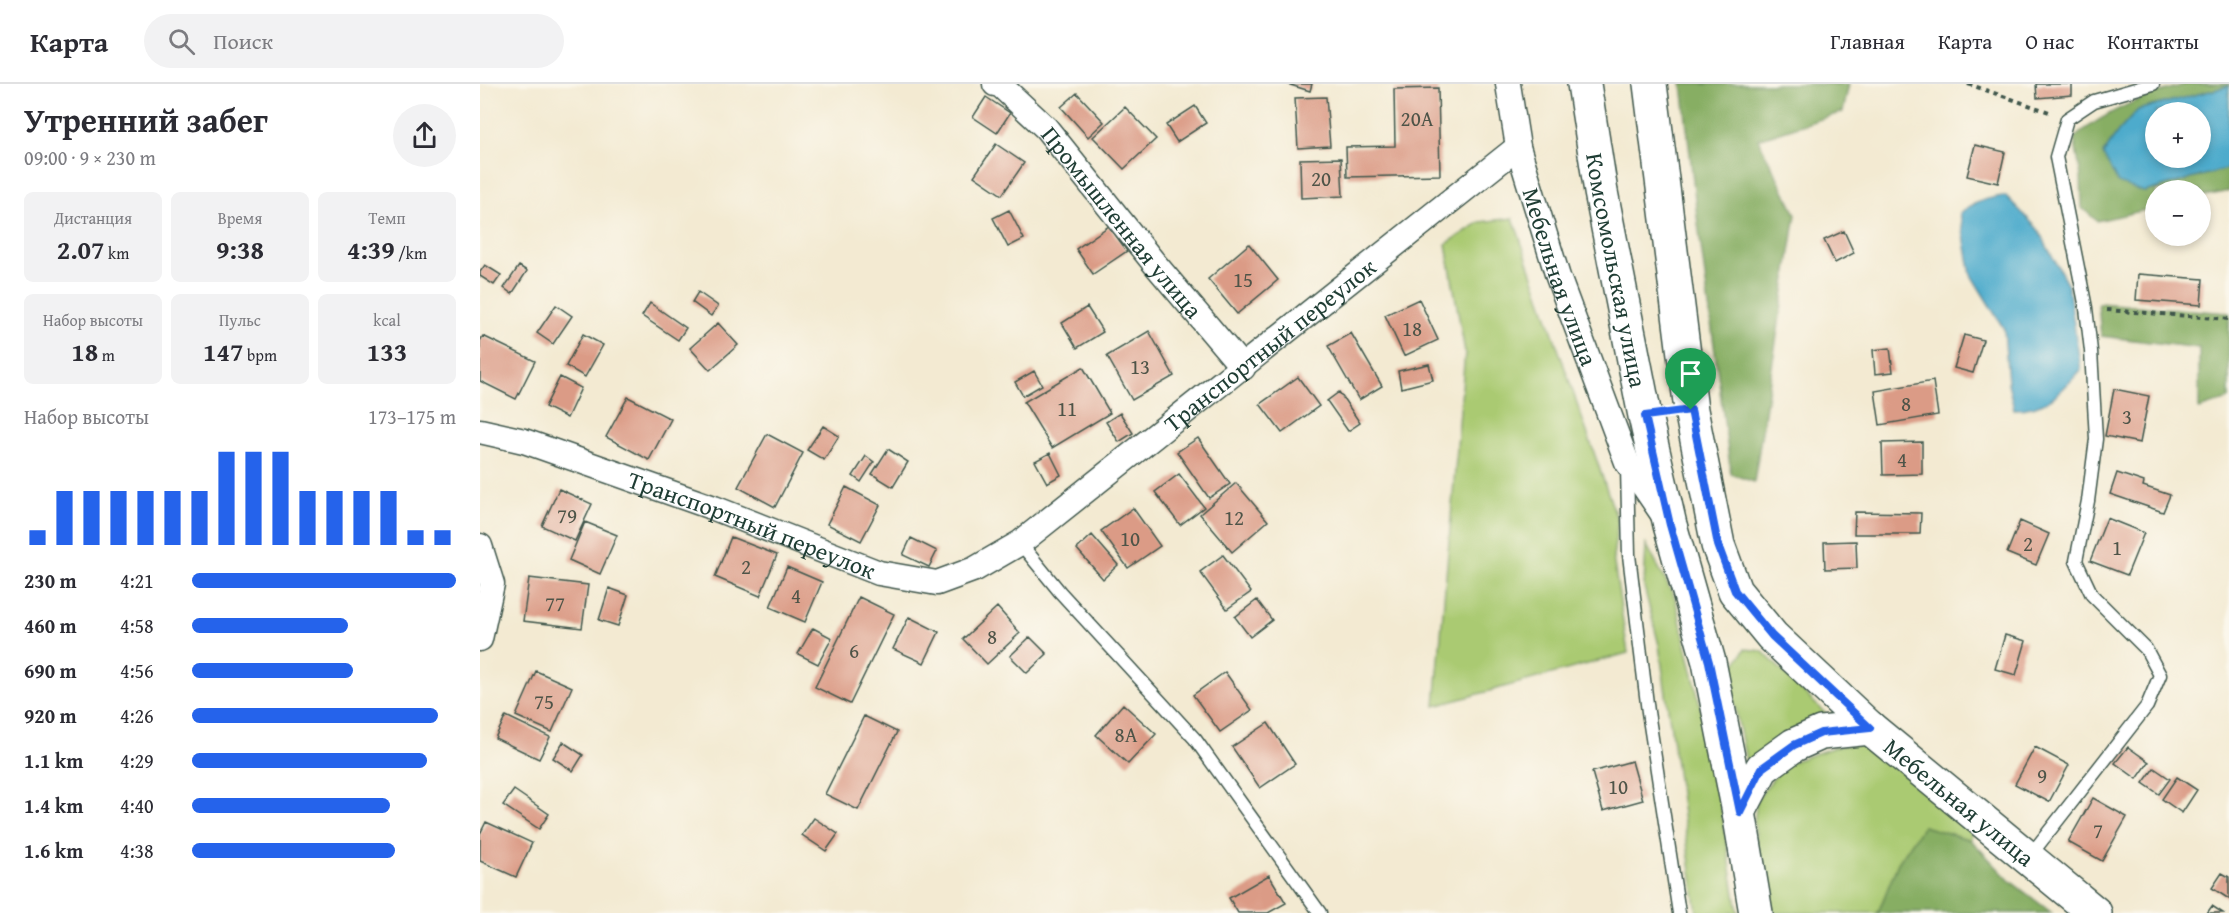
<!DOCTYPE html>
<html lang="ru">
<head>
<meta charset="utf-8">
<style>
	:root { --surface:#fff; --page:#f2f2f3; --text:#2b2b33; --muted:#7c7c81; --line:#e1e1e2; --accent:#2563eb }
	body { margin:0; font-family:"Gentium Book Plus",serif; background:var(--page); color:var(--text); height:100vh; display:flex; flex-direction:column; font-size:22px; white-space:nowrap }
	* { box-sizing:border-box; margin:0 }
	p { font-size:20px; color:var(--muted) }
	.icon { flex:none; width:33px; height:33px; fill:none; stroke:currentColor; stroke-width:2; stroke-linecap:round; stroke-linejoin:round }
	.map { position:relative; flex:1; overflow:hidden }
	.side { display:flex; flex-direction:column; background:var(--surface); width:480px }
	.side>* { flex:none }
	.fabs { position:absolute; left:1665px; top:18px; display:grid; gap:12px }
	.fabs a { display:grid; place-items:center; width:66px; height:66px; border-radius:50%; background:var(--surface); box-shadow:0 3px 9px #0003; font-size:30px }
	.pin { position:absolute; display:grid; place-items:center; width:51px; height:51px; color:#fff; margin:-62px -26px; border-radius:50% 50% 50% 0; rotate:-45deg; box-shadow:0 0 6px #0007 }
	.pin .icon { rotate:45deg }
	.round { display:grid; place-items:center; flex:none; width:63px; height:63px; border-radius:32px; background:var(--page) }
	.headline { display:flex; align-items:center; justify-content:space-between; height:102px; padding:0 24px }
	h1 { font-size:33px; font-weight:600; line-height:45px }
	.metrics { display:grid; grid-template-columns:repeat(3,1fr); gap:9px; height:102px; padding:6px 24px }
	.metrics div { display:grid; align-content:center; border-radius:9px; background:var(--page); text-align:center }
	.metrics b { font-size:26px; font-weight:600 }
	.metrics small { font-size:16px; font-weight:400 }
	.metrics p { font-size:16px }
	.chart { height:168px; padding:12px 24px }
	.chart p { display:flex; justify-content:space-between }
	.chart svg { width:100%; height:108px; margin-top:6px; stroke:var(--accent); stroke-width:6 }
	ul { padding:0 24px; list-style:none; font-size:20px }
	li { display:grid; grid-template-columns:96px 72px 1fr; align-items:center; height:45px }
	li i { height:15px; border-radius:8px; background:var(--accent) }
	header { display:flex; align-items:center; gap:36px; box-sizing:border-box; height:84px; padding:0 30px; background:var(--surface); border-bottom:2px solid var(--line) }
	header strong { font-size:28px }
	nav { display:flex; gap:33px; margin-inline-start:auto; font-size:21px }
	.search { width:420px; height:54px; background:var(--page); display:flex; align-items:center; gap:15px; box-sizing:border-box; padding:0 21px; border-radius:33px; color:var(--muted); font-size:22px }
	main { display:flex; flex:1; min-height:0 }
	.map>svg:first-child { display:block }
	.green { fill:#aaca72; stroke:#648453; stroke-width:1.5 }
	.forest { fill:#87ae64; stroke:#53764c; stroke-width:1.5 }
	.water { fill:#4dabcc; stroke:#367480; stroke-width:1.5; fill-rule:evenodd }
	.building { fill:#db9b86 }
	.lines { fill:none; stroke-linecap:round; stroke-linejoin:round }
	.lane-casing { stroke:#3f574c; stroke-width:15 }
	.street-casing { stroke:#3f574c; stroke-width:27 }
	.secondary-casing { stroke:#3f574c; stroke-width:36 }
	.primary-casing { stroke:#3f574c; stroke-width:36 }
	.path { stroke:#3f574c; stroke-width:4; stroke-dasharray:4.5 4.5; stroke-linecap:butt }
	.lane { stroke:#fff; stroke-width:12 }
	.street { stroke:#fff; stroke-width:24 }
	.secondary { stroke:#fff; stroke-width:33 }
	.primary { stroke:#fff; stroke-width:33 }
	.route-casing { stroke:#fff; stroke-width:12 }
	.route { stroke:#2563eb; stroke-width:8 }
	.labels { text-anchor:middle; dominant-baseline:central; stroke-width:6; stroke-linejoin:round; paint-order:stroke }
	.number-label { font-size:21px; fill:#4e5448 }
	.street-label { font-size:24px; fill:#1f3d34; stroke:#fbf7ec }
</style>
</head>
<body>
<header>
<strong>Карта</strong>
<div class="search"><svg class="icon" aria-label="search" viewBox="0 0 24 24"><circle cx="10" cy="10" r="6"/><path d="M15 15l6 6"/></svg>Поиск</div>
<nav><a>Главная</a><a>Карта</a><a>О нас</a><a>Контакты</a></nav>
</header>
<main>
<section class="side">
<div class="headline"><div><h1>Утренний забег</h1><p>09:00 · 9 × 230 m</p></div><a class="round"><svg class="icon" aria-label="share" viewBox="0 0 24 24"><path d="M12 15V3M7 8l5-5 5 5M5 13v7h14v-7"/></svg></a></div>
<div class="metrics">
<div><p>Дистанция</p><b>2.07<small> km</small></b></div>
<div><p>Время</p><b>9:38</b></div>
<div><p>Темп</p><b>4:39<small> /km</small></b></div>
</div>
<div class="metrics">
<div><p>Набор высоты</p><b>18<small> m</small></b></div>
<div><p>Пульс</p><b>147<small> bpm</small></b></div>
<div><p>kcal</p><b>133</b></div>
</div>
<div class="chart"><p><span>Набор высоты</span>173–175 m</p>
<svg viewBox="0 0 160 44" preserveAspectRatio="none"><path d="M5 44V38M15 44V22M25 44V22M35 44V22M45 44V22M55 44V22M65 44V22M75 44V6M85 44V6M95 44V6M105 44V22M115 44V22M125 44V22M135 44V22M145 44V38M155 44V38"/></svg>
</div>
<ul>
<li><b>230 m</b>4:21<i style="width:100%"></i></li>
<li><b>460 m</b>4:58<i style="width:59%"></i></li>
<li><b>690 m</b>4:56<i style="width:61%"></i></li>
<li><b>920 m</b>4:26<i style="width:93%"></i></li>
<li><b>1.1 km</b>4:29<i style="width:89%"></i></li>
<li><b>1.4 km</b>4:40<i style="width:75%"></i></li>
<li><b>1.6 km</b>4:38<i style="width:77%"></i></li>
</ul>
</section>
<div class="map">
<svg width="1749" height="829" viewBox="0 0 1749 829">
	<rect width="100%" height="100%" fill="#fbf7ec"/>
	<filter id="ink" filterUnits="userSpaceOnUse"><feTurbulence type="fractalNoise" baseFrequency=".0167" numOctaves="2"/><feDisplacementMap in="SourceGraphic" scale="12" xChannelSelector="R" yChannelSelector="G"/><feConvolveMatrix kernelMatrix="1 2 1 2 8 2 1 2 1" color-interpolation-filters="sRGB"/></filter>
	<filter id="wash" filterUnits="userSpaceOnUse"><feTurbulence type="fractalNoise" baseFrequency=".008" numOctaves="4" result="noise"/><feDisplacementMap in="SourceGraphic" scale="24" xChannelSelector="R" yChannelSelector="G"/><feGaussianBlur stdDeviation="1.35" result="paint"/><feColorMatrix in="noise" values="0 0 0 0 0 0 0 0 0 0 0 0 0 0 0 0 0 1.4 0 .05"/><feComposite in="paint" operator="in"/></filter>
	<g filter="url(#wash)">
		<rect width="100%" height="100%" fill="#f3ead2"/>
		<path class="green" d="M1033 134 1138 438 1133 473 1148 569 955 622 985 268 966 160 1000 138Z
			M1166 460 1195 514 1235 685 1258 829H1217L1179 561 1164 503Z
			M1265 565 1282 567 1354 638 1267 682 1250 598 1254 582Z
			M1376 659 1401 671 1491 746V756L1443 742 1418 779 1398 829H1289L1274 740 1277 715 1305 680 1352 664Z"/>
		<path class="forest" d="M1202 0H1369L1363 28 1278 55 1316 130 1274 398 1251 390 1217 132Z
			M1707 0H1749V2L1658 26 1638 48 1623 70 1664 108 1749 84V107L1721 113 1720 106H1676L1675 124 1617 137 1602 124 1601 92 1594 54C1627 26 1666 11 1707 0Z
			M1618 219 1749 229V315L1719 325V264L1621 252Z
			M1443 742 1491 756 1529 796 1572 829H1398L1418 779Z"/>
		<path class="water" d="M1749 2V84L1664 108 1638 99 1623 70 1638 48 1658 26ZM1676 28H1720V74H1676Z
			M1526 112 1557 144 1588 201 1601 286C1580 309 1566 325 1534 325L1528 299 1524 245 1491 191 1480 129C1494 118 1509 113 1526 112Z"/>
		<g id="blocks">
			<path class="building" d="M807 0H832L830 7Z
				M1556 0H1592V11L1557 14Z
				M958 4 960 91 867 93 866 63 915 62 914 5Z
				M597 9 624 38 608 53 581 23Z
				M506 13 530 29 517 49 493 33Z
				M846 13 850 62 818 64 815 14Z
				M715 22 726 39 697 58 686 41Z
				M645 23 676 55 644 85 613 53Z
				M516 60 544 79 522 111 494 92Z
				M1495 61 1525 68 1518 99 1487 92Z
				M861 74 863 112 821 114 820 75Z
				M529 126 544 155 528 163 513 134Z
				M629 142 647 167 613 190 596 165Z
				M1364 147 1374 169 1355 179 1344 156Z
				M769 160 798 196 757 230 728 195Z
				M5 181 21 191 14 201 0 192V188Z
				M39 182 47 187 32 210 24 204Z
				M1658 190 1723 195 1721 221 1656 216Z
				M218 208 238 222 231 232 212 218Z
				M939 215 958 256 924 272 905 231Z
				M170 219 206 244 198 256 162 232Z
				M76 221 92 232 73 260 57 249Z
				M607 223 623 248 597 264 582 239Z
				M238 239 258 261 230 286 210 264Z
				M669 247 694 292 652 316 627 272Z
				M871 249 902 302 879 316 848 262Z
				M103 250 123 261 105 293 86 282Z
				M1484 251 1503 256 1493 289 1474 284Z
				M3 252 55 277 36 315 0 297V257Z
				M1410 264 1413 288 1395 290 1393 266Z
				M949 280 953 296 921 304 918 287Z
				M603 283 630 329 572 364 544 318Z
				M554 287 562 301 543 312 535 298Z
				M80 293 101 304 87 334 65 323Z
				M818 293 839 322 802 349 780 320Z
				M1453 297 1458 331 1400 341 1395 307Z
				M1634 305 1669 312 1660 359 1625 352Z
				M859 308 880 339 868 347 847 317Z
				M148 313 191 335 169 376 126 353Z
				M640 329 653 349 639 358 626 338Z
				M343 342 359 352 344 376 327 366Z
				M287 350 323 369 295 423 258 403Z
				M718 354 750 400 729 414 697 368Z
				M1442 358V390L1403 391 1402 359Z
				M408 365 428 378 413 403 392 390Z
				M570 369 581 391 567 399 555 377Z
				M386 372 394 378 381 398 373 392Z
				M1637 389 1664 398 1663 402 1690 411 1683 428 1630 410Z
				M699 390 724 423 700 441 675 408Z
				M756 399 788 437 752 468 720 430Z
				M366 403 400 421 381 457 347 440Z
				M79 405 112 420 95 457 62 442Z
				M653 424 680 462 648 484 621 447Z
				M1375 428 1441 429 1440 450H1374Z
				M1627 434 1664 449 1647 491 1610 477Z
				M1540 437 1569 450 1556 481 1527 469Z
				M105 438 137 451 120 490 89 476Z
				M612 451 638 481 623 495 597 465Z
				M251 453 297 471 280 512 235 493Z
				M431 454 457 467 449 483 423 471Z
				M1376 457 1377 484 1345 485 1344 458Z
				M743 471 771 508 747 525 720 488Z
				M307 483 342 498 325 538 290 523Z
				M49 494 108 501 102 544 43 537Z
				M129 504 148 511 138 542 119 536Z
				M379 513 414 530 370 620 335 603Z
				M777 516 792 536 770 553 755 533Z
				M517 523 540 549 507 580 483 555Z
				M429 533 459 548 444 579 413 565Z
				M333 544 352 554 338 580 318 570Z
				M1525 551 1546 557 1536 591 1515 585Z
				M550 553 567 570 547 589 530 572Z
				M56 587 92 603 72 648 36 632Z
				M745 588 772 626 740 648 713 611Z
				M643 620 676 650 648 680 616 651Z
				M26 632 70 653 59 675 15 654Z
				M384 632 417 648 378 726 345 710Z
				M788 639 815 680 780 704 752 663Z
				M83 658 103 671 93 687 73 674Z
				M1555 663 1589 681 1569 718 1535 700Z
				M1648 663 1669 678 1657 695 1635 679Z
				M1152 677 1163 716 1123 727 1112 688Z
				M1674 684 1690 695 1679 710 1663 699Z
				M1697 693 1717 706 1702 729 1682 715Z
				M34 706 69 730 59 745 23 721Z
				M1613 714 1647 733 1622 777 1588 758Z
				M334 734 358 750 346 767 322 751Z
				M6 738 52 759 36 793 0 777V750Z
				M1742 789 1749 793V815L1732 804Z
				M789 791 806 819 788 829H758L749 814Z
				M1732 822 1743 829H1727Z"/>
		</g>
	</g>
	<g filter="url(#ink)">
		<use href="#blocks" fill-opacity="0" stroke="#3f574c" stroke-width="1.5"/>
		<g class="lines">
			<defs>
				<path id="lane" d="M1147 383 1149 471 1168 628 1199 829
					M540 459 580 508 715 655 840 829
					M1549 773 1667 622 1680 591 1666 565 1612 511 1596 477 1608 417 1616 355 1611 267 1606 224 1576 73 1587 35 1614 17 1673 0"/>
				<g id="street">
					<path id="s1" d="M515 0 520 1 566 44 675 180 763 284"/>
					<path id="s2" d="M1028 0 1038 63 1078 193 1147 378 1184 432"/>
					<path id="s3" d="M0 347 44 357 234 424 399 489 457 499 495 485 540 459 1038 63"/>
					<path d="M0 462 12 500 0 555"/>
				</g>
				<g id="secondary">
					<path id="s4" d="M1390 644 1615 829"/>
				</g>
				<g id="primary">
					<path id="s5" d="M1104 0 1121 108 1165 332 1190 441 1229 578 1259 728 1276 829"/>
					<path d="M1170 0 1211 326 1238 461 1255 507 1292 552 1390 644"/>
					<path d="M1259 728 1282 684 1314 661 1341 649 1390 644"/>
				</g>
			</defs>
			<use href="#lane" class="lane-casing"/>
			<use href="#street" class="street-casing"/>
			<use href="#secondary" class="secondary-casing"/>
			<use href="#primary" class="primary-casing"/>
			<path class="path" d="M1488 0 1569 28
				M1627 226 1749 235"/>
			<use href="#lane" class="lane"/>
			<use href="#street" class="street"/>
			<use href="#secondary" class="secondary"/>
			<use href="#primary" class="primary"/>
		</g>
	</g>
	<g class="lines" filter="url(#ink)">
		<defs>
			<path id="route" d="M1211 326 1238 461 1255 507 1292 552 1390 644 1341 649 1314 661 1282 684 1260 728 1229 578 1190 441 1165 332Z"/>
		</defs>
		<use href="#route" class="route-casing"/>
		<use href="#route" class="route"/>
	</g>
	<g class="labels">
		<g class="number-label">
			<text x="937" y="34">20А</text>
			<text x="841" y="94">20</text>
			<text x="763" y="195">15</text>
			<text x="932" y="244">18</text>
			<text x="660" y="282">13</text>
			<text x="1426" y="319">8</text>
			<text x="587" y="324">11</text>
			<text x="1647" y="332">3</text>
			<text x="1422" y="375">4</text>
			<text x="87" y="431">79</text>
			<text x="754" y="433">12</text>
			<text x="650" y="454">10</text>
			<text x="1548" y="459">2</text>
			<text x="1637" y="463">1</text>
			<text x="266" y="482">2</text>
			<text x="316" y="511">4</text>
			<text x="75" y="519">77</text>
			<text x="512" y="552">8</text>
			<text x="374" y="566">6</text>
			<text x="64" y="617">75</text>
			<text x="646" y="650">8А</text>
			<text x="1562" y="691">9</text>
			<text x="1138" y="702">10</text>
			<text x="1618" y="746">7</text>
		</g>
		<g class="street-label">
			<text stroke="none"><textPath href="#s1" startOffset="189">Промышленная улица</textPath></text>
			<text stroke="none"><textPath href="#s5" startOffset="189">Комсомольская улица</textPath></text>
			<text stroke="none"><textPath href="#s2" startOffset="200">Мебельная улица</textPath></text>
			<text stroke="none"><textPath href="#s3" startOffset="894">Транспортный переулок</textPath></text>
			<text stroke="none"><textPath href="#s3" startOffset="288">Транспортный переулок</textPath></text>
			<text stroke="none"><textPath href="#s4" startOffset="116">Мебельная улица</textPath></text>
		</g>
	</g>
</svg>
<div class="fabs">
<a>+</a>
<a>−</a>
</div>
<div class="pin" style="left:1211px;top:326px;background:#1e9e55"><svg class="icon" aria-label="arrive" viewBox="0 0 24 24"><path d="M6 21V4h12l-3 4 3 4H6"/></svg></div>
</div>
</main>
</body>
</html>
